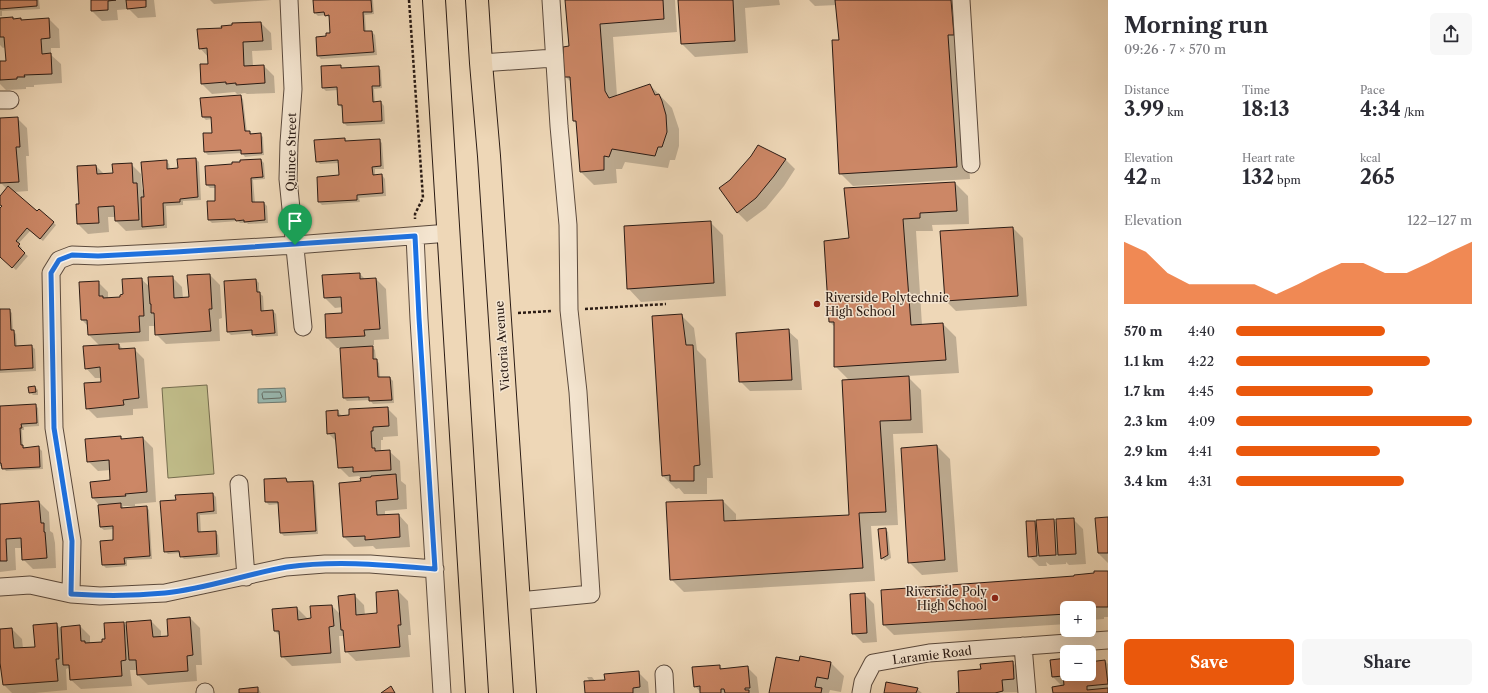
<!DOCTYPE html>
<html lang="en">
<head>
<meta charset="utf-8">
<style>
	:root { --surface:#fff; --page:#f7f7f7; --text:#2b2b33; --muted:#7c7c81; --accent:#ea580c }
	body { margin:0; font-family:"Libre Caslon Text",serif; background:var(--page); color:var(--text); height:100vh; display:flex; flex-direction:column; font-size:15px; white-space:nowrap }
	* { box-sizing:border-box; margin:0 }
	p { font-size:13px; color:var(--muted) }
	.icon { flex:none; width:22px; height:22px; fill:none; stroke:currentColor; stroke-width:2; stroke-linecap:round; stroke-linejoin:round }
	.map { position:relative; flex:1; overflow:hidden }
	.panel { display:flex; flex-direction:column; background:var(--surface); width:380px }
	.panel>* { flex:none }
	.tools { position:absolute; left:1060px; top:601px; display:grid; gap:8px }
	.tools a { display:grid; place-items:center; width:36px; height:36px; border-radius:6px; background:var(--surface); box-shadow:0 4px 16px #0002; font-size:20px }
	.pin { position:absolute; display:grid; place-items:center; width:34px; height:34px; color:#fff; margin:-41px -17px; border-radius:50% 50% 50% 0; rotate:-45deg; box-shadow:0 0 4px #0007 }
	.pin .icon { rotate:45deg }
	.round { display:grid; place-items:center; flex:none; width:42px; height:42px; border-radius:6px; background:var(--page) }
	.headline { display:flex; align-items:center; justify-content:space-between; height:68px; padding:0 16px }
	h1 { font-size:22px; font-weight:700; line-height:30px }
	.figures { display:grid; grid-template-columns:repeat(3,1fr); gap:6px; height:68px; padding:4px 16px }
	.figures div { display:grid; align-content:center }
	.figures b { font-size:20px; font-weight:700 }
	.figures small { font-size:11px; font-weight:400 }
	.figures p { font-size:11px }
	.chart { height:112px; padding:8px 16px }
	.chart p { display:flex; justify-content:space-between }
	.chart svg { width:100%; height:72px; margin-top:4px; fill:var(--accent); opacity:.7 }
	.action { display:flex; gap:8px; margin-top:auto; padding:8px 16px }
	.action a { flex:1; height:46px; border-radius:6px; background:var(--accent); color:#fff; font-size:16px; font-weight:700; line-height:46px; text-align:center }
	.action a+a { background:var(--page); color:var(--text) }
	ul { padding:0 16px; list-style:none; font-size:13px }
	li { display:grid; grid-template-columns:64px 48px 1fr; align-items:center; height:30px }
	li i { height:10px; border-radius:5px; background:var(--accent) }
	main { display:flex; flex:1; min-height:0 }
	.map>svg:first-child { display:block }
	.green { fill:#c0bc89; stroke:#756c4e }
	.water { fill:#99b9b1; stroke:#6d7a72 }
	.shadow { fill:#0003 }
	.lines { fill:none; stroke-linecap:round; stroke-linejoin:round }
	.shore { stroke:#626a62; stroke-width:1 }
	.building { fill:#cc8766; stroke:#2a1b14 }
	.minor-casing { stroke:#5b4a3d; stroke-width:19 }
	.major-casing { stroke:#2a1b14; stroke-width:24 }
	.path { stroke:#2a1b14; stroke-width:2.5; stroke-dasharray:3 2; stroke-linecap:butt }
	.minor { stroke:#f4e5d0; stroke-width:17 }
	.major { stroke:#eed7b7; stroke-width:22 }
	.route-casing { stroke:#fff; stroke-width:8 }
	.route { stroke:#1a73e8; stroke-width:5 }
	.poi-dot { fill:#8f2418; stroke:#f4e5d0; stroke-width:1.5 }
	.labels { text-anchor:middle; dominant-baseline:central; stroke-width:3; stroke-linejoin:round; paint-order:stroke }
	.street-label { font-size:12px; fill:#2a1b14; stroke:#f4e5d0 }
	.poi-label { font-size:12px; fill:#2a1b14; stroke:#f4e5d0; text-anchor:start }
</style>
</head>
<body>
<main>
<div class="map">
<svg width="1108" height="693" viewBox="0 0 1108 693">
	<rect width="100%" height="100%" fill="#eed7b7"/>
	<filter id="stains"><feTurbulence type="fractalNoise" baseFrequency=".005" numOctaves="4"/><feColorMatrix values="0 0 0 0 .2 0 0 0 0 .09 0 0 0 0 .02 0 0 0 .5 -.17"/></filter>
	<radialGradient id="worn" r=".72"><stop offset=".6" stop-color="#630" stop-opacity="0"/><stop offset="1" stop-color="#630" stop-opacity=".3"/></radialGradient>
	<path class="green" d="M207 385 214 474 168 478 162 388Z"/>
	<path class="water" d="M285 388 286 402 258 403V389Z"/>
	<path class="shadow" d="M0 0H39L40 9 2 11V16H0Z
		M92 0H154L156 17 138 18 129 9 117 10 118 20 102 21 92 11Z
		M210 0H272L214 4Z
		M314 0H373L374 14 365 15 366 32H372L375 35 377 55 321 59 318 56 327 37 331 34 330 18 326 15 318 16 315 13Z
		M566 0H675L677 32 613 37 617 96 650 85 672 108 679 129V146L675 160H670L668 168 625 162 622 169H616L617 183 594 185 581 172 577 124 574 121 572 83 565 76 570 47Z
		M679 0H779L780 5 745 8 748 53 695 57 682 44Z
		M809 0H963L961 48 970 179 853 186 840 173V41L837 5 815 6Z
		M0 19 22 21 49 19 59 29 60 48H51V55L61 64 62 83 34 85V87H26V89L6 90 0 84V62H7L6 47 3 48 0 45Z
		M261 23 271 33 272 50 252 51 253 66H264L274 76 275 93 247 94 245 93 237 94 235 92 212 94 202 84 209 65V58L200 48 223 29 233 26V24Z
		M340 66 343 69 378 67 381 70 382 88 374 89 375 103 381 102 384 106 385 124 347 126 344 123 342 108 339 105 338 90 326 91 323 88Z
		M240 96 243 99 247 132H250L253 135 260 134 263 137 264 155 245 157 242 153 208 155 205 152 213 133 212 119 206 120 203 117Z
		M17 118 27 128 29 156H26L28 191 14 192 37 213 40 210 56 225 43 241 30 231 18 244 22 248 20 250 28 256 16 270 0 256V210L3 206 0 204V198L7 189 2 184H0V119Z
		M345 139 348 142 379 140 382 143 384 169H375V176L382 175 385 179 386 196 359 198 360 202 322 205 319 202 340 176 339 163 320 164 317 161Z
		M196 159 199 162 201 200 183 201V205L166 206 167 228 126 231 116 221 115 217H108L109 232 88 234 78 224 80 205 96 166 104 174H114L131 164 141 174 142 189 144 192 166 161 169 164 170 170 179 169Z
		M785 159 795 169 784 186 766 208 747 222 737 212 731 181Z
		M261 160 264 163 265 179 253 180 255 203H264L267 206 268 223 248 224 247 223H240L238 221 212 223 209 220 208 202H216V188H210L207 185 233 165Z
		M955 183 968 196 969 224 932 225 933 231H916L922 325 943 324 956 337 959 373 907 376 921 390 923 433 893 434 898 525 871 526 875 581 684 592 671 579 723 501 736 514V521L850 516 849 380 835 366V327L830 322 850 239Z
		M710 222 723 235 726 296 641 302 628 288Z
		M1013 228 1023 238 1027 306 956 311 946 301Z
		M360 274 365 279H376L386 289 389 339 374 340V345L371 346 375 350 376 360 379 363 380 378H390L393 381 394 403 373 404 370 400 347 401 344 398 341 348H337L327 338 343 314V307L335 308 325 298Z
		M210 275 220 285 222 318 219 319 220 341 166 344 156 334 155 316 153 314 154 326H149V341L117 343 124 350 134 349 144 359 148 408 133 409V415L97 418 87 408 102 383V378H95L86 368 100 346 89 335 88 326 82 320 98 282 108 292V299L121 298 141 279 150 287 172 277 182 287 183 299 190 298Z
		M256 280 259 283V293L263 296 264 312 273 311 276 314 278 336 256 337 253 333 231 335 228 332Z
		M0 310H9L12 313 13 331 16 334 17 347 31 346 35 349 36 371 0 373Z
		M681 315 694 328 697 350 706 359 713 478H707V494H684L679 488 676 489 663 476Z
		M788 331 798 340 802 390 750 391 740 381Z
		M35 387 38 390V395H33L30 392Z
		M35 405 38 408 39 426 24 427V430H22L23 446 25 448H39L42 451 43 469 6 471 2 466H0V407Z
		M387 408 397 418 398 436 383 437V440H381V452H390L400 461 401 481 406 485 407 509 385 511V516L399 515 408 525 410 547 376 549 373 546 354 547 344 537 362 482V479L359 476 349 477 339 467 337 442 328 433 337 411 343 417Z
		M121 437 123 440 143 438 153 448 156 502 135 504V506H123V509L146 507 149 510 152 559 127 560V566L106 568 103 565 115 541 114 529 104 530 100 527V506L93 498 111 481V470L98 471 88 461Z
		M937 446 950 459 958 572 922 575 909 562 902 449Z
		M286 479 289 482H312L315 485 318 534 284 536 281 533 279 504 269 505 266 502Z
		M213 494 216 497 217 514 200 515 201 533 215 532 218 535 220 557 184 559 181 556 180 553 168 554 165 551 177 501Z
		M39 502 49 512 50 531 53 533 55 543 56 568 33 569 23 559V548H15L16 570 0 572V505Z
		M1108 518V563L1098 553 1096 519Z
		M1073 519 1083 529 1086 564 1069 565 1066 562V564L1050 565 1046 562 1047 566H1039L1029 556 1034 522 1037 525 1054 520 1057 523Z
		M885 529 888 532 891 558 885 561 882 558Z
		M1108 572V617H1104V619L1089 620V608H1067V624L894 635 884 625 1075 577Z
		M398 591 408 601 411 635H408L410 657 356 661 346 651 345 636H339L341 663 292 666 282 656 280 636 275 631 297 608 307 618V620L312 619 332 606 341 615 354 595 364 605 365 615 379 614 377 592Z
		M864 594 874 604 877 642 863 643 853 633Z
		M190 618 200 628 202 665H196L197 681 148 685 138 675 137 670H130L132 686 81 689 71 680V671L68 668 66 669 67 690 35 693H12L4 685 0 663V630L12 629 22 639 23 649 36 648 56 624 62 630 80 626 90 636V644L103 643 123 623 128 627 151 621 161 631V638L169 637Z
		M800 657 831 663 844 676 841 692 830 690 829 693H770L799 663Z
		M1067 659V674H1089V663L1105 661 1108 664V693H1054L1063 687 1053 677Z
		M1012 662 1025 675 1027 692 960 693 982 670Z
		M719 666 723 669 747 667 757 677 759 693H701L695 686Z
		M638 672 648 682 649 693H586L590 682 587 677H592L595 681H606Z
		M258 688 261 693H240Z
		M917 689 922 693H885Z"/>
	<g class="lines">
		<path class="shore" d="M264 392H280L282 397 280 398 263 399 262 394Z"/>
	</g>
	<path class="building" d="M0 0H37V6L0 9Z
		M91 0H116L108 1V10L91 11Z
		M126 0H146V7L127 9Z
		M313 0H371L372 12H363L364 31H372L374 52 317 56 316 37 326 36V33H330L329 15 325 16 324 12 314 13Z
		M565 0H663L664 19 600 24 605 91 609 98 650 84 655 95 659 94 662 101 666 115 667 132 662 147H658L655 156 612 149 609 157 604 156V170L580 172 576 121H573L570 77H564L563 47 569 46Z
		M678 0H733L735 41 681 44Z
		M835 0H951L954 35H948L957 167 839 174 832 40H839Z
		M13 17V19L21 18V20L49 18 50 38 41 39 42 54 51 53 52 74 24 75 25 77H17V79L0 80V61H6L4 37H0V18Z
		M261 22 263 41 243 42 244 66 264 65 265 83 236 85V83L226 84V82L201 84 200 64H208L207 48 199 49 197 29 222 28 221 26 232 25V23Z
		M341 65V68L379 66 380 86H372L373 102 381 101 382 121 343 123 342 105H338L337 87 322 88 321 66Z
		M241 95 245 131H250V134L261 133 262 153 241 154V150L204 152 203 133H212L211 117H202L200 98Z
		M18 117 20 147H16L19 182 0 183V118Z
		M345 138V141L380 139 381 166 372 167 373 175 382 174 383 193 357 195V200L318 202 317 177 339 175 338 160 316 162 314 140Z
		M758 145 786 159 774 176 756 198 737 213 719 188 730 180 751 156Z
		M196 158 198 197 180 199V202L163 203 164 225 142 227 141 197H144L141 162 167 160V169L178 168 177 159Z
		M261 159 263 177 251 178 252 202H264L265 220 244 222V220L236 221 235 219 208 220 207 201H215V185H206L205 166 232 164V162H240V160Z
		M132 163 133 183H137L139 220 115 221 114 206 98 207 99 223 77 224 76 204H79L77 166 96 165 97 174 113 173 112 164Z
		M955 182 957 211 920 213V218L903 219 911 325 943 323 946 360 834 367V322H829L824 241 849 238 844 188Z
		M8 186 37 211 39 209 54 222 40 239 27 228 16 241 20 244 18 246 25 253 12 268 0 257V208L2 206 0 205V196Z
		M711 221 714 283 627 289 624 226Z
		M1013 227 1018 296 945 301 940 231Z
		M360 273V279L376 278 380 329 364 330 365 336 326 338 325 314 342 313 341 297 324 298 322 275Z
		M210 274 212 309H209L211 331 155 335 154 313H151V304H150L148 277 173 276 174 298 189 297 187 275Z
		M142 278 144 316H139L140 332 88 335 87 320H81L79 282 99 281V296H103V298L120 297V295L123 294 122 279Z
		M256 279 257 292H260L261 311 273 310 275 333 252 335V330L227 332 224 281Z
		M0 309H10L11 330H14L15 346 32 345 33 368 0 370Z
		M682 314 686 345H693L700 465 694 466V481H670V475L662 476 652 316Z
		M789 329 792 380 739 382 736 333Z
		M119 344V349L135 348 139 398 123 400 124 405 86 409 84 383 101 382 100 367 85 369 83 346Z
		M373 346V359H377L378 377H390L392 400 369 401V397L343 398 340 348Z
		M909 376 911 420 880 421 886 512 859 513 863 568 670 580 666 502 723 500 724 521 849 515 842 380Z
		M35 386 36 392 29 393 28 387Z
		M36 404 37 423 21 424 22 428H20L21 445H23V448L39 446 40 467 2 469 1 463H0V406Z
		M388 407 389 426 373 427V431H371L372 448H375V451L390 450 391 470 353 472V467L338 468 335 433 327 434 326 411 338 410V416L349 415V409Z
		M121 436V439L143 437 147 492 125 494 126 496 92 498 90 482 110 480 109 460 87 462 85 439Z
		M937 445 945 560 908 563 901 448Z
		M396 474 398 499 376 501 377 515 399 514 400 537 365 540V536L343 537 339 483 361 481 360 478 371 477V476Z
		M286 478 287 482 313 481 316 531 280 533 278 502H265L264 479Z
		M213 493 214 511 197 513 198 532 216 531 217 554 180 557 179 551 164 552 160 501 176 500 175 495Z
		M39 501 41 523H44V532H45L47 558 22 560 21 538 6 539 7 561H0V504Z
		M121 503V508L147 506 150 556 124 558 125 564 102 565 100 541 113 540V526L100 527 98 505Z
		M1108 517V553H1098L1095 518Z
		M1074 518 1076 554 1058 555 1056 519Z
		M1054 519 1056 555 1039 556 1036 520Z
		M1026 521H1035L1037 556 1028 557Z
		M886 528 888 555 881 559 878 529Z
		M1094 571H1108V607H1095V609L1089 610V608H1067V614L883 625 881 590 1074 576V575L1094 573Z
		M398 590 401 625H398L400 647 345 652 343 630H341L338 596 355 594 356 615 377 613 376 592Z
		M865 593 867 633 852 634 850 594Z
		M332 605 334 626 329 627 331 653 281 657 279 631H274L272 609 297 607 298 620 311 618 310 606Z
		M190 617 193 655 187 656 188 671 137 675 136 660H129L126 622 151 620 153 637 168 636 167 619Z
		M124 622 126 660 121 661 122 676 70 680 69 665H63L61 627 80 625 81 641H85V643L102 642V639H105L104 623Z
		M57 623 59 659H56L58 681 3 685 0 663V629L12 628 14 648 35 647 33 625Z
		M800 656 831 662 828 679 817 677 815 687 822 688 821 693H769L776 657 799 661Z
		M1067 658V674H1089V662L1105 660 1108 684 1087 686V690L1108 688V693H1053L1052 687 1064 685 1063 676 1052 677 1050 660Z
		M1013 661 1014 679 1002 680 1003 691 995 693H956H959L958 671 981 669 980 664Z
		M720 665V669L748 666 750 688H745V690H749V693H725L724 689H721V693H700V686L694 687 692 667Z
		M639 671 640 687 633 688V693H585L584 681 605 680 604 674Z
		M886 682 918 688 916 693H884Z
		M391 686 395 693H381Z
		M258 687V693H239V689Z"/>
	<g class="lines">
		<defs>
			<path id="minor" d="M289 0 293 89 289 143 288 179 303 327
				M961 0 971 164
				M481 63 554 58
				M0 100H10
				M415 236 419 319 442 693
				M239 484 246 577
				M0 587 30 585 71 594 100 596 165 593 286 567 325 564H370L435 569
				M71 594 72 541 54 428 51 273 59 260 72 255 98 256 176 252 295 245 449 233
				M519 601 591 594 578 392 569 310 568 225 559 126 551 0
				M1023 646 1027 693
				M664 674 665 693
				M205 692V693
				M861 693 863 682 873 663 929 653 1108 640"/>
			<path id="major" d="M434 0 477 693
				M477 0 481 63 489 156 525 693"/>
		</defs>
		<use href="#minor" class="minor-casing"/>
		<use href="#major" class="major-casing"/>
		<path class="path" d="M409 0 423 198 415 214V219
			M585 309 666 304
			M518 313 552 311"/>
		<use href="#minor" class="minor"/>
		<use href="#major" class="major"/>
	</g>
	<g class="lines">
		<defs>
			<path id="route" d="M415 236 419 318 435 569C386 565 336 560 287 567 246 574 206 589 165 593 134 596 102 596 71 594L72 541 54 428 51 273 59 260 72 255 98 256 176 252Z"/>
		</defs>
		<use href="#route" class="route-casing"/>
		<use href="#route" class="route"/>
	</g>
	<g class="poi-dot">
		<circle cx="817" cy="304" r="4"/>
		<circle cx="995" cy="598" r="4"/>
	</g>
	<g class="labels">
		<g class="street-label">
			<text transform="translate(291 152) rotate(-89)">Quince Street</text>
			<text transform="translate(502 346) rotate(-94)">Victoria Avenue</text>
			<text transform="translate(932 655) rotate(-7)">Laramie Road</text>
		</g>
		<g class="poi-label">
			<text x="825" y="297">Riverside Polytechnic<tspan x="825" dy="14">High School</tspan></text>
			<text x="987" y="591" text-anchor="end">Riverside Poly<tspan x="987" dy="14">High School</tspan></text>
		</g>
	</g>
	<rect width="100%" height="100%" filter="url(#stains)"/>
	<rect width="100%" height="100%" fill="url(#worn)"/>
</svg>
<div class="tools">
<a>+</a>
<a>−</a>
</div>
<div class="pin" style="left:295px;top:245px;background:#1e9e55"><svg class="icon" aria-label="arrive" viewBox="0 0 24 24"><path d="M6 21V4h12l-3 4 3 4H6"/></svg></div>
</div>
<section class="panel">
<div class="headline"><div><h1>Morning run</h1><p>09:26 · 7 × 570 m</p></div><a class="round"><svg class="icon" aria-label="share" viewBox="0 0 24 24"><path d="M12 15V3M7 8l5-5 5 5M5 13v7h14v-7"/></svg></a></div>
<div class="figures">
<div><p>Distance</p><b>3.99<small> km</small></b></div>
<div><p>Time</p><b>18:13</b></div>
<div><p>Pace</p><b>4:34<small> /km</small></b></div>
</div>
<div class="figures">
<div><p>Elevation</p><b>42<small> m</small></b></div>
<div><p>Heart rate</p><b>132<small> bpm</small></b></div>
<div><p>kcal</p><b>265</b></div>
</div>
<div class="chart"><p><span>Elevation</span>122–127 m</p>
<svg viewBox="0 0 160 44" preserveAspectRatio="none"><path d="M0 44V6L10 12L20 25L30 32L40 32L50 32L60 32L70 38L80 32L90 25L100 19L110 19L120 25L130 25L140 19L150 12L160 6V44z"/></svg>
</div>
<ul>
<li><b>570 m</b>4:40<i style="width:63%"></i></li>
<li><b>1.1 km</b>4:22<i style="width:82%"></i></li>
<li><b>1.7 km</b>4:45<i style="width:58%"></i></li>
<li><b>2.3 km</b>4:09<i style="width:100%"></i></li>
<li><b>2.9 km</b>4:41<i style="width:61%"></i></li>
<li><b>3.4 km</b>4:31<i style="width:71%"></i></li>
</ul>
<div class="action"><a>Save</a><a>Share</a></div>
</section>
</main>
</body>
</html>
